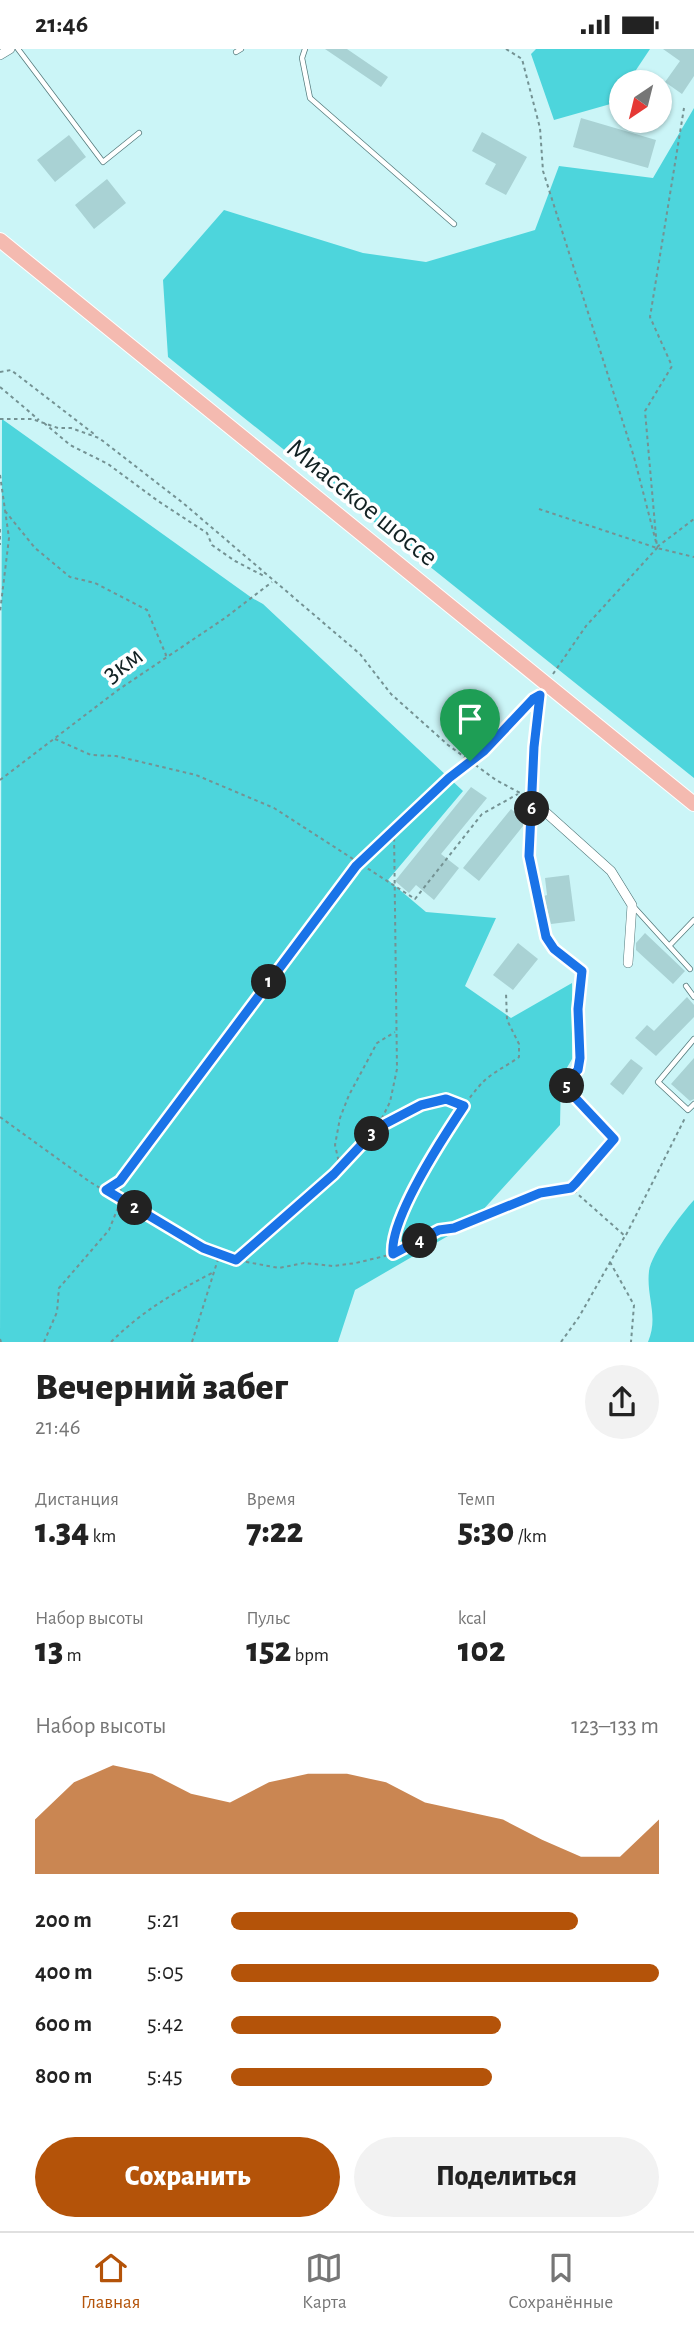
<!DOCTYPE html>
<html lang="ru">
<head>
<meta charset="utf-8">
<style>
	:root { --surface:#fff; --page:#f2f2f2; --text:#222; --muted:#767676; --line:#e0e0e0; --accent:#b45309 }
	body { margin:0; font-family:"Alegreya Sans",sans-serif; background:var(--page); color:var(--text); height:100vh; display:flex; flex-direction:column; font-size:26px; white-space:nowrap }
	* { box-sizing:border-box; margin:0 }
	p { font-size:23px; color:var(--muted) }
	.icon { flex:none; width:38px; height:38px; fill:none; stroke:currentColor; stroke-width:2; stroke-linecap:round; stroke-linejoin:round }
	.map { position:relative; height:1293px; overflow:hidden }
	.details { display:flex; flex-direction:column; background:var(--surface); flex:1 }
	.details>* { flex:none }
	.needle { width:46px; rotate:215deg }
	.tools { position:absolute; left:609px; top:21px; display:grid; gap:14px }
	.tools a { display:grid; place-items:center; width:63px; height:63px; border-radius:50%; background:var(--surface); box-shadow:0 2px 5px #0004; font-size:35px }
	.pin { position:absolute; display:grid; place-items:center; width:60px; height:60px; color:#fff; margin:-72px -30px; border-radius:50% 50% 50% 0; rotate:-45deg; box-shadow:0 0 7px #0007 }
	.pin .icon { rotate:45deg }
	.km { position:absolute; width:35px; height:35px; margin:-18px; border-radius:50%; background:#222; color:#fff; font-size:19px; line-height:35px; text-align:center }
	.round { display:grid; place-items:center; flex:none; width:74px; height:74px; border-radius:37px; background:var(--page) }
	.overview { display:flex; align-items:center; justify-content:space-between; height:119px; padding:0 35px }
	h1 { font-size:38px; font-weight:800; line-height:52px }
	.metrics { display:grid; grid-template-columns:repeat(3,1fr); gap:10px; height:119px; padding:7px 35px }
	.metrics div { display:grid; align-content:center }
	.metrics b { font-size:35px; font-weight:800 }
	.metrics small { font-size:19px; font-weight:400 }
	.metrics p { font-size:19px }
	.chart { height:196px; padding:14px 35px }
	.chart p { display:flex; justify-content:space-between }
	.chart svg { width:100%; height:126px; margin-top:7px; fill:var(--accent); opacity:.7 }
	.primary-button { display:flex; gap:14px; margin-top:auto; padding:14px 35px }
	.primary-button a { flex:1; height:80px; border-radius:42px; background:var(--accent); color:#fff; font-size:28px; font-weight:800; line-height:80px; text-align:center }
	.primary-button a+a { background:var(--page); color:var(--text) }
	ul { padding:0 35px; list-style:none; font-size:23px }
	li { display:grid; grid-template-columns:112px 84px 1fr; align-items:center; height:52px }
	li i { height:18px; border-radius:9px; background:var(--accent) }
	.status { display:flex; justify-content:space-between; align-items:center; height:49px; padding:0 35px; background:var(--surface); direction:ltr }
	.status svg { height:19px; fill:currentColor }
	.menu { display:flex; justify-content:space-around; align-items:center; height:98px; border-top:2px solid var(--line); background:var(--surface); font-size:19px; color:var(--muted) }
	.menu a { display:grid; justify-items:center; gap:4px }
	.menu .on { color:var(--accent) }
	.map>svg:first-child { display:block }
	.green { fill:#4dd5dc }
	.building { fill:#a9d2d4 }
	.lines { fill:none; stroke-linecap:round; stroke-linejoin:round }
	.service-casing { stroke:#547a7c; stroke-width:6 }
	.minor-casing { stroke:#547a7c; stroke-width:10 }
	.primary-casing { stroke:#fff; stroke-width:16 }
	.path { stroke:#749293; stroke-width:2; stroke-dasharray:3.5 3.5; stroke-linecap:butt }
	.service { stroke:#fff; stroke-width:4.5 }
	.minor { stroke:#fff; stroke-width:9 }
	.primary { stroke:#f4bab0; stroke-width:14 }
	.route-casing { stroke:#fff; stroke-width:14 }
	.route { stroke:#1a73e8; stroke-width:9 }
	.labels { text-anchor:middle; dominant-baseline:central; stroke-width:7; stroke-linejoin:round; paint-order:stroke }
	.street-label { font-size:28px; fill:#122223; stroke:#fff }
</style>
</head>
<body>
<div class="status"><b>21:46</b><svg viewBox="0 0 49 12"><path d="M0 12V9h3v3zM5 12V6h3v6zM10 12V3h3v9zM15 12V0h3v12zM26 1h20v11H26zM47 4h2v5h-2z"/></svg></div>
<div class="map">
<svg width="694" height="1293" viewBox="0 0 694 1293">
	<rect width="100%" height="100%" fill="#cbf5f7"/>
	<path class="green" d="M536 0H650L628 33H621V44L614 54 554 71 531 5Z
		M694 59V729L168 308 163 231 224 161 363 204 426 213 535 181 559 117 653 129Z
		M2 370 252 549 263 555 463 742 388 831 426 863 496 869 465 937 511 969 572 934V1010L561 1029 560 1076 472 1173 355 1241 338 1293H0Z
		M694 1151V1293H648C659 1267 646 1248 649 1222 651 1205 682 1164 694 1151Z"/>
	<path class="building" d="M325 0H347L388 28 381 38Z
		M663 0H694V27L682 45 665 33 680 12Z
		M581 69 656 91 648 119 573 98Z
		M482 83 527 108 506 146 485 135 496 115 472 102Z
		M69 86 86 108 55 133 37 111Z
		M107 130 126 154 94 180 75 156Z
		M471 738 487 749 441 805 459 819 434 851 416 836 409 844 395 832Z
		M511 760 524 771 523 777 479 832 463 819Z
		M569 826 575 872 551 875 544 847 547 846 545 829Z
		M645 884 685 922 673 935 636 901V894Z
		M518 894 538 910 513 941 493 926Z
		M687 948 694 956V968L656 1007 635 989 647 976 654 982Z
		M694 1009V1050L690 1052 671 1035Z
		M631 1010 643 1019 623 1046 610 1035Z"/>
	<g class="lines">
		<defs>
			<path id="service" d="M18 0 103 113 139 84
				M305 0 302 9 310 49 454 175
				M236 3 241 0
				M633 857 690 920
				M669 897 694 871
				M686 937 694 948
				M694 990 658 1033 688 1061 694 1055"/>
			<path id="minor" d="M0 6 10 0
				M532 751 611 822 632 856 628 914
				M546 888 529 807 534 698 540 646 547 635"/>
			<path id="primary" d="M0 191 694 755"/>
		</defs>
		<use href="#service" class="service-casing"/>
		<use href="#minor" class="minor-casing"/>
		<use href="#primary" class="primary-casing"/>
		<path class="path" d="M506 0 522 10 540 79 543 122 634 408 656 493
			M0 323 11 321 94 385
			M0 338 39 371
			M0 370H32L58 379H71L99 389 183 454 360 605 391 645 448 696 496 731 522 745
			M44 374 70 396 108 415 158 452 207 484 212 496 235 512 264 527
			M0 426 9 489 0 563
			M539 460 657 499 694 508
			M5 462 35 499 70 528 95 534 147 561 166 606 164 610
			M0 480V496
			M657 498 694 470
			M553 625 586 577 657 499 645 362 672 317 650 268 684 59
			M55 690 91 706 116 707 196 726 274 759 415 850 482 765 518 745
			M0 731 118 641 225 569 272 533
			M553 897 582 922 578 960 580 1009 577 1021 569 1029 566 1039 614 1090 571 1139
			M0 1068 90 1133 203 1199 236 1211 279 1219 304 1214 333 1217 356 1214 393 1205 439 1181 472 1173 540 1144 571 1139
			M378 1079 421 1056 446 1050 463 1056
			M340 1118 335 1096 340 1069 349 1046 377 994 395 983
			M106 1141 120 1132 356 817 449 729 484 702 530 653
			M626 1186 685 1069
			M393 1204C389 1171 458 1058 483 1033 493 1023 507 1017 519 1008V995L507 971 506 944
			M237 1211 334 1125 377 1079 390 1053 397 1020 394 781
			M610 1213 634 1256 631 1293
			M0 1290 1 1293
			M44 1293 57 1263 59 1239 109 1181 121 1151 120 1133
			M111 1293C142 1262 175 1243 214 1223
			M192 1293 219 1207
			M561 1293 579 1268 625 1187 572 1140"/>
		<use href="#service" class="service"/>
		<use href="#minor" class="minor"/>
		<use href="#primary" class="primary"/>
	</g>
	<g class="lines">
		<defs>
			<path id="route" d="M540 646 534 698 529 807 546 888 554 900 582 922 578 960 580 1009 578 1021 569 1029 566 1039 614 1090 576 1134 571 1139 540 1144 454 1179 439 1181 393 1205C389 1170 444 1087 464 1057L446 1050 421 1056 377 1079 334 1125 236 1211 203 1199 106 1141 120 1132 356 817 449 729 484 702 533 650Z"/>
		</defs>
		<use href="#route" class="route-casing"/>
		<use href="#route" class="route"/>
	</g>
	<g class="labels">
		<g class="street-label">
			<text transform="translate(362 454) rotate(39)">Миасское шоссе</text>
			<text transform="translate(123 616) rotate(-35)">3км</text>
		</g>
	</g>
</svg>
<div class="tools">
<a><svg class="needle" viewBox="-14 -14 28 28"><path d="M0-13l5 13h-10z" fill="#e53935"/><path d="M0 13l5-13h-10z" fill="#767676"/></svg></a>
</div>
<div class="pin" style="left:470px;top:712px;background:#1e9e55"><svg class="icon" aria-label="arrive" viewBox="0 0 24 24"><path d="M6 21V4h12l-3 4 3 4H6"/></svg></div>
<b class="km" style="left:269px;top:933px">1</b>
<b class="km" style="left:135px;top:1159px">2</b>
<b class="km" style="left:372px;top:1085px">3</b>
<b class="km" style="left:420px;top:1192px">4</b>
<b class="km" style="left:567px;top:1037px">5</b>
<b class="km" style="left:532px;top:760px">6</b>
</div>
<section class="details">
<div class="overview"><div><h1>Вечерний забег</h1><p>21:46</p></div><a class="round"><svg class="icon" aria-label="share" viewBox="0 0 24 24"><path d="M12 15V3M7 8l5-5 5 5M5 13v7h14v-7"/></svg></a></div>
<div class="metrics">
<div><p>Дистанция</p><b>1.34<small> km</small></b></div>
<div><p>Время</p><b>7:22</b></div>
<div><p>Темп</p><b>5:30<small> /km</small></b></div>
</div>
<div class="metrics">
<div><p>Набор высоты</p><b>13<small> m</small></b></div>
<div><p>Пульс</p><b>152<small> bpm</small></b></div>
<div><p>kcal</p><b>102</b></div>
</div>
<div class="chart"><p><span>Набор высоты</span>123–133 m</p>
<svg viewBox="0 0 160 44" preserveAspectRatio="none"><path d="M0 44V25L10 12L20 6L30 9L40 16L50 19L60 12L70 9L80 9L90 12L100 19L110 22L120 25L130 32L140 38L150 38L160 25V44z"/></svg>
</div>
<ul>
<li><b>200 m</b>5:21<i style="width:81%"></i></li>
<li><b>400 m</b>5:05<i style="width:100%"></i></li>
<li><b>600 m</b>5:42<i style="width:63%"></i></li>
<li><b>800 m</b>5:45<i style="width:61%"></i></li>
</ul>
<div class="primary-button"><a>Сохранить</a><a>Поделиться</a></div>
</section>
<nav class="menu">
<a class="on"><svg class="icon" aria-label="home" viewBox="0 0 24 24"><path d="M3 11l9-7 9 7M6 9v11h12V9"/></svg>Главная</a>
<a><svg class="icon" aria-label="map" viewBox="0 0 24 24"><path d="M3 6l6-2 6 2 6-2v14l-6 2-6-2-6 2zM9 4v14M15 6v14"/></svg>Карта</a>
<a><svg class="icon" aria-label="saved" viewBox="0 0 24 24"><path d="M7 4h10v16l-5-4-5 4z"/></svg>Сохранённые</a>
</nav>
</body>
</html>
